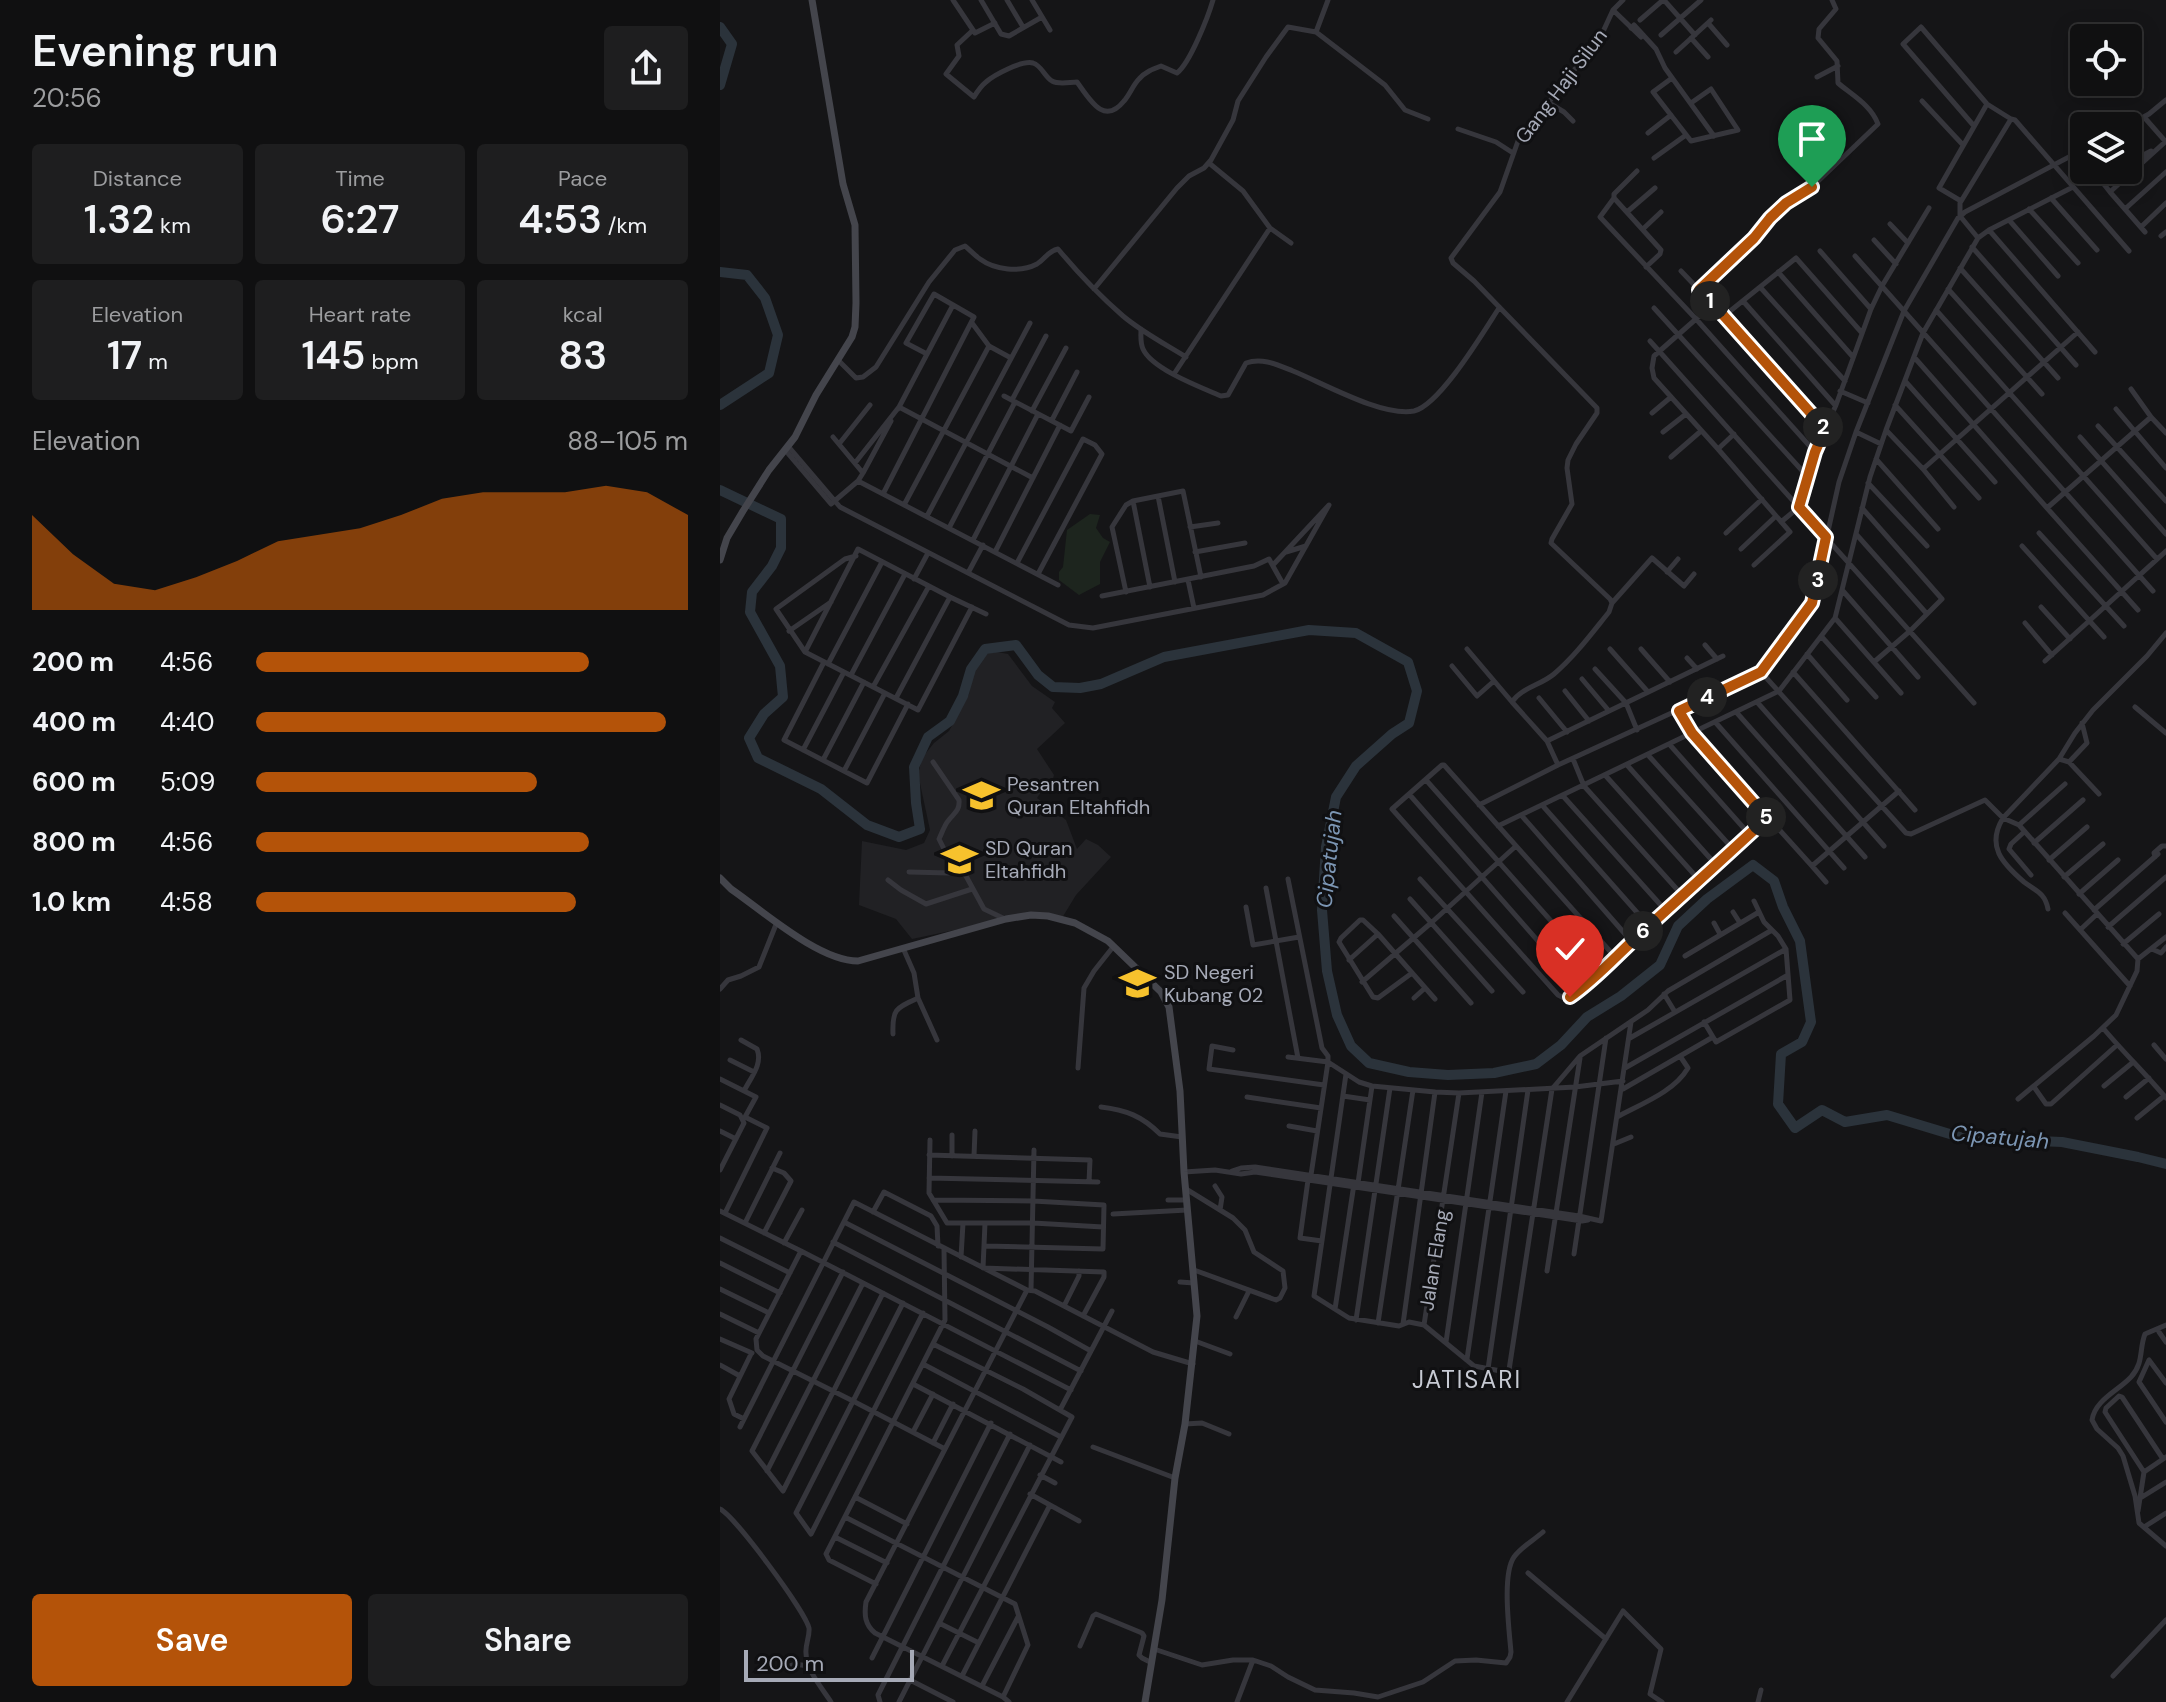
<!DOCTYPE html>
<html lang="en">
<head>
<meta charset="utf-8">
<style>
	:root { --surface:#101011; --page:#1e1e1f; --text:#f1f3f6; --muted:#9c9d9f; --line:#303031; --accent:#b45309 }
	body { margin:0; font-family:"DM Sans",sans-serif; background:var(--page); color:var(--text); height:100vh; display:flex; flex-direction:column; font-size:30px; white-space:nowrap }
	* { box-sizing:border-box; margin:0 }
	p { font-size:26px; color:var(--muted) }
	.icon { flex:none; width:44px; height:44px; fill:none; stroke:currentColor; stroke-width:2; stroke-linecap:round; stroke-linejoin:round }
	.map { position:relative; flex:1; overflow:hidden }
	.panel { display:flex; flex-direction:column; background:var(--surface); width:720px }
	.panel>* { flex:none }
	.fabs { position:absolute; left:1350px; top:24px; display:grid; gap:16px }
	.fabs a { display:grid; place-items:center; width:72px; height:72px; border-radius:8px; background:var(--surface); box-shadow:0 4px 20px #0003,0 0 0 2px var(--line); font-size:40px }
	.scale { position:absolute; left:24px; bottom:20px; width:170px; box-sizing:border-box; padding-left:8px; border:4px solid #a6aab7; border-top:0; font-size:22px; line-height:28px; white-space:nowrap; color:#a6aab7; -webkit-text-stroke:6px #101012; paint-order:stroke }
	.pin { position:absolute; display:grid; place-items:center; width:68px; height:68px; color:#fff; margin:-82px -34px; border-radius:50% 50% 50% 0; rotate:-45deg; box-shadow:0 0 8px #0007 }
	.pin .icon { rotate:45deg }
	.km { position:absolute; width:40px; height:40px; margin:-20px; border-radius:50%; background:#222; color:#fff; font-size:22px; line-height:40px; text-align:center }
	.round { display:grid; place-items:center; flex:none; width:84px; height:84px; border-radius:8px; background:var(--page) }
	.head { display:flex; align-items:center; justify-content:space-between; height:136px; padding:0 32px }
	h1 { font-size:44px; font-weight:600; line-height:60px }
	.figures { display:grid; grid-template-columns:repeat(3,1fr); gap:12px; height:136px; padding:8px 32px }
	.figures div { display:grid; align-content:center; border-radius:8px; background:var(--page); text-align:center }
	.figures b { font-size:40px; font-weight:600 }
	.figures small { font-size:22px; font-weight:400 }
	.figures p { font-size:22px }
	.chart { height:224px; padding:16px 32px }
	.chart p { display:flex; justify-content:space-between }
	.chart svg { width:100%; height:144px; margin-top:8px; fill:var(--accent); opacity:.7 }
	.cta { display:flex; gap:16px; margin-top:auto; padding:16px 32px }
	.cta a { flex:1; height:92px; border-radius:8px; background:var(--accent); color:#fff; font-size:32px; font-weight:600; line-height:92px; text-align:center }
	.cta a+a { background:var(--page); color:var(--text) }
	ul { padding:0 32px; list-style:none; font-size:26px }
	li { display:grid; grid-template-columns:128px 96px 1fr; align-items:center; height:60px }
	li i { height:20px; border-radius:10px; background:var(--accent) }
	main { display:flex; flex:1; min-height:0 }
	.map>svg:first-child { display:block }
	.built { fill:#212124 }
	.green { fill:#1d251e }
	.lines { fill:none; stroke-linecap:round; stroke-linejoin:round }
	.river { stroke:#2b333b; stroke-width:10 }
	.street { stroke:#36363c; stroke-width:5 }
	.secondary { stroke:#44454c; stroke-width:7 }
	.route-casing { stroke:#fff; stroke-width:16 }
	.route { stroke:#b45309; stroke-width:10 }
	.labels { text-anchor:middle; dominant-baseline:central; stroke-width:6; stroke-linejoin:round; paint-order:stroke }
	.street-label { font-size:20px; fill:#a6aab7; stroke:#101012 }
	.poi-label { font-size:20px; fill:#a6aab7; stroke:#101012; text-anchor:start }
	.water-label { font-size:22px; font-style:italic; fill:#7c96b4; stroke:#101012 }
	.quarter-label { font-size:24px; letter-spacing:2px; fill:#c7cad3; stroke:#101012 }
</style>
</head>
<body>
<main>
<section class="panel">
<div class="head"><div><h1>Evening run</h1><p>20:56</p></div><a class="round"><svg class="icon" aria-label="share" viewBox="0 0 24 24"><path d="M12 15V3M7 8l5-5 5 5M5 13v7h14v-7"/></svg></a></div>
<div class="figures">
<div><p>Distance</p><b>1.32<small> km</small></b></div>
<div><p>Time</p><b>6:27</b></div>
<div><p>Pace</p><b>4:53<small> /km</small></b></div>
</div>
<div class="figures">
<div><p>Elevation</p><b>17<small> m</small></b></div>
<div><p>Heart rate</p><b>145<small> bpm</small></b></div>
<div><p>kcal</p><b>83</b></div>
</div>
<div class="chart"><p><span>Elevation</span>88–105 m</p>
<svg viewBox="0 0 160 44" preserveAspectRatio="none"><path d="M0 44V15L10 27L20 36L30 38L40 34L50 29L60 23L70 21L80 19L90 15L100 10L110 8L120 8L130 8L140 6L150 8L160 15V44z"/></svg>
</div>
<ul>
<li><b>200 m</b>4:56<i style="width:77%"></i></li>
<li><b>400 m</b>4:40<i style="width:95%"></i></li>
<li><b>600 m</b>5:09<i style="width:65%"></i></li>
<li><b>800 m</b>4:56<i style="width:77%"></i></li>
<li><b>1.0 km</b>4:58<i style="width:74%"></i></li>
</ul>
<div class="cta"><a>Save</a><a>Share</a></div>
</section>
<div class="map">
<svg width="1446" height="1702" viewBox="0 0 1446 1702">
	<rect width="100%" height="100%" fill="#151517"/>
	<path class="built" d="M272 651 288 654 312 686 335 702 332 708 345 723 317 749 334 775 331 786 321 792 317 798 346 820 357 849 366 839 378 845 391 857 356 895 342 918 316 913 192 939 176 919 139 905 142 841 186 850 204 843 210 830 198 774 202 758 214 743 229 731 249 694 253 665 259 658Z"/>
	<path class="green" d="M370 514 380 515 376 528 383 538 390 542 380 562V584L359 595 339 580V572L343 567 347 530Z"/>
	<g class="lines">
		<path class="river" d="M0 27 12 44 0 85
			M0 272 27 275 45 298 58 335 49 373 0 405
			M0 490 61 519V548L52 566 32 592 30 612 60 666 63 697 44 714 29 738 38 758 101 789 147 825 179 837 200 829 196 803 194 767 208 737 230 721 243 696 251 669 265 649 296 645 318 675 333 687 360 688 381 684 444 657 589 630 636 633 688 662 697 691 689 723 672 734 636 766 616 797 606 847 602 910 607 971 617 1015 631 1046 649 1063 689 1072 728 1075 774 1073 816 1064 841 1045 867 1017 901 996 940 965 958 926 987 899 1033 865 1054 881 1063 907 1080 941 1091 1022 1082 1042 1061 1054 1058 1104 1075 1128 1102 1110 1125 1122 1167 1115 1243 1138 1342 1142 1418 1157 1446 1164"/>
		<path class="street" d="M233 0 255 33 275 23
			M261 0 281 34 289 36 322 17
			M287 0 303 27
			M312 0 330 30
			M944 0 975 35
			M893 10 921 37
			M920 20 943 0
			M988 23 1007 45
			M911 28 914 25 936 49 945 68 994 136
			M252 31 237 45 239 56 226 74 254 97C257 92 261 86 266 82 274 75 302 60 313 63 322 66 324 76 332 81 339 85 350 82 357 82 370 100 384 126 404 101 410 94 413 85 419 79 425 72 433 69 441 66L457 73C470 63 488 17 493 0
			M596 32 608 0
			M941 35 981 0
			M971 38 988 57
			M956 52 991 20
			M1097 77 1118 66
			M952 78 933 92 971 141 1018 130 991 89 971 103
			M1202 101 1243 145
			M829 103 844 112 853 121
			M1424 117 1446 142
			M1254 126 1183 44 1201 27 1267 104 1291 119
			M1407 126 1429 114 1446 100
			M738 129 776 142 793 153
			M928 133 951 115
			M934 158 966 135
			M489 163 523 191 550 228 571 243
			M1408 163 1431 151
			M1393 170 1379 178 1390 192 1446 141
			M917 171 894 194V198L880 217 976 319 1095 452
			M1390 192 1425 232
			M894 198 941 250 940 254 926 267
			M1331 198 1377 250
			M1241 201 1219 188 1267 104
			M1309 209 1358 263
			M1405 209 1446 172
			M907 212 935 188
			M1289 220 1338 276
			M1170 224 1188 243
			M1421 227 1446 203
			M923 229 941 212
			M1269 230 1375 352
			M1441 236 1446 232
			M1258 238 1269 230 1353 187
			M1154 240 1176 264
			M1252 247 1356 365
			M1100 251 1151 309
			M1135 256 1433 591
			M1240 268 1338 378
			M961 271 1004 316 1105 429
			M1058 272 1133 357
			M1040 287 1125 381
			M374 289 457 188 469 176 484 168 491 160 513 120 518 101 546 57 568 27 596 32 665 85 685 110 708 119
			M1228 289 1322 394
			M979 290 1034 238 1050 218 1066 203 1092 187 1158 124C1151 105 1132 95 1118 83L1117 61 1098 38 1099 29 1116 9 1112 0
			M1023 301 1115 405
			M993 304 934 356 932 368 934 378 998 449
			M934 308 1087 476
			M1216 310 1437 559
			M1004 316 1076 258 1142 333
			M252 323 269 346 291 358
			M421 329C421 336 420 342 423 349 432 369 480 387 501 396L508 395 526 363C542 357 558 365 573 371 603 383 662 417 694 411 720 405 764 331 779 308
			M930 341 1254 703
			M1194 357 1327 508 1431 417 1446 433
			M118 360 136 378 143 377 156 367 209 282 235 250 245 246C250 250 254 255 260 259 275 270 300 273 317 264 325 259 328 251 338 249 358 273 380 296 403 316 422 332 445 344 466 357
			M454 374 550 228
			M1185 381 1275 482
			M1411 389 1431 417
			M1120 391 1148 403
			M284 396 351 431 369 397
			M292 400 326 336
			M1175 405 1259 498
			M178 409 233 305
			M1396 409 1446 468
			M312 411 346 348
			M932 413 951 397
			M332 420 357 372
			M1378 426 1446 501
			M1166 430 1203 469 1234 507
			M943 432 966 414
			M1136 432 1161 444
			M1014 434 998 449 1070 532 1034 565
			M1360 437 1446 534
			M119 444 150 405
			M68 446 120 507 349 625 373 628 543 595 565 583 609 505 553 565
			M65 450 111 504 138 481 143 473 113 437
			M951 457 981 431
			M1156 459 1218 529
			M135 463 179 407 313 478
			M1203 469 1358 332
			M143 473 171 421
			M138 481 338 585
			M1148 483 1207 546
			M163 494 254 317 214 294 186 343 207 354
			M438 496 455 582
			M413 501 430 587
			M184 505 269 346
			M1142 508 1222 599 1190 631 1154 662
			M1327 508 1418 610
			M207 516 310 323
			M1061 522 1079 507 1095 452 1116 405 1151 309 1162 286 1209 208
			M470 527 498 523
			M229 528 295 402
			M1006 533 1042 499
			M1319 533 1404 626
			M1136 534 1207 614
			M253 540 318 414
			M1302 546 1384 637
			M1021 549 1056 516
			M275 552 340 425
			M475 552 525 543
			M566 552 586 546
			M136 556 125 559 56 609 85 652 198 710 252 607
			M297 563 363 439 375 445 382 454 318 574
			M947 572 958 559
			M248 573 263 545
			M194 579 208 553
			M468 580 474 608
			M1123 591 1198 677
			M406 592 392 527 406 505 413 501 463 491 481 577
			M382 596 534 566 549 559 563 584
			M892 603 890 599 831 543 832 539 852 504 847 468 848 460 856 444 877 413V408L754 281 733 263 731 258 780 192 798 141 881 36 893 10 903 0
			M1321 607 1350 639
			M1115 618 1181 693
			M1305 623 1332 655
			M69 631 111 602
			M1101 636 1156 697
			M985 645 997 659
			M747 649 792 702
			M890 649 928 692
			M921 649 950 682
			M85 652 138 549 230 597 266 614
			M1087 654 1127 700
			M967 658 977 669
			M1325 661 1446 551
			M104 662 64 740 147 783 188 704
			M108 664 162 562
			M732 666 757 696 774 681
			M875 669 906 703 917 730
			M1041 672 1186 833 1191 834 1265 800 1283 818 1299 825 1418 959
			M1073 672 1195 810
			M131 675 185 574
			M862 679 889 711
			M153 687 209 586
			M845 691 869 721
			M176 698 230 597
			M819 698 847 732
			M1037 702 1164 846
			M1415 707 1446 733
			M959 711 972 733 1092 866 1179 791
			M1017 713 1145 857
			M996 723 1124 868
			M827 741 1003 656
			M950 745 1029 834
			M83 750 124 672
			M928 755 1013 849
			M853 759 864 786 963 896
			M1339 759 1349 762 1379 794
			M103 760 144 682
			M213 762 239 800C240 811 234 813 228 821 224 826 222 833 219 839L226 853 246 876 264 909 285 919
			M1349 762 1367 743 1362 723
			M838 765 827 741 792 702C801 688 821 685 834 674 855 656 872 633 889 612L892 603 932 558 964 586 974 574
			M907 765 997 866
			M124 771 165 693
			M885 775 980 881
			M706 780 879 975
			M689 794 861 990
			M843 796 946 911
			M759 805 838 765 1041 672 1092 603 1119 482 1136 432 1184 311 1238 218 1245 212 1364 149
			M822 805 929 926
			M802 816 912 942
			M1299 825 1345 784
			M778 826 1059 691 1115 618 1150 477 1166 430 1203 333 1258 238 1240 216V203L1291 119 1295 120 1409 251
			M1304 832 1291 844 1289 849 1311 875
			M1314 843 1363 800
			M1435 857 1434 853 1442 846H1446
			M1329 860 1367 827
			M1092 866 1106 882
			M189 872 229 873 238 867
			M1344 877 1383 844
			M568 879 602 1048 608 1056V1062L591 1175
			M700 879 803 992
			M168 880 181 890 206 904 252 889
			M546 888 578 1058
			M1359 894 1398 860
			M690 899 772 991
			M526 907 533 945 579 937
			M1328 909C1325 893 1316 891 1304 882 1282 863 1266 846 1283 818L1339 759 1355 733 1373 710 1427 656 1446 633
			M1374 910 1438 854
			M1013 912 1020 923
			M1345 913 1410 986
			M674 916 751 1003
			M994 923 1000 934
			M1388 927 1446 877
			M1360 930 1377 914
			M658 934 643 920H640L621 938 619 942 653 997 658 998 692 973
			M1403 944 1439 914
			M1432 949 1441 953 1446 947
			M965 956 1039 912
			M896 958 724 765H722L672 809 838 995 846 999C874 987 894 959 915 938 959 898 1004 859 1047 818
			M629 960 658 934 715 999
			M642 982 711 923 796 846
			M0 989 8 980 21 976 39 967 57 922
			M944 994 955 1012
			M198 998 217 1040
			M694 998 705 988
			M984 1022 996 1042 1070 1000 1066 949 1058 936 1044 922 1034 901
			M1383 1028C1403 1052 1426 1074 1446 1098
			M173 1034C172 1009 176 1008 198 998L194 973 183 948
			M910 1038 1066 949
			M21 1040 37 1049C43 1064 31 1077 24 1091
			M1434 1045 1446 1059
			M513 1050 492 1046 489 1069 604 1085
			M568 1057 608 1062 639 1082 652 1086 715 1092 739 1093 855 1087 903 1081
			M10 1060 34 1072
			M358 1068 364 988 374 971 393 947
			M905 1068 1068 975
			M626 1074 594 1296 629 1318 679 1326 689 1322 704 1325 754 1366 786 1372 789 1370 832 1089 860 1056 928 1010 948 991 1052 930
			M0 1079 36 1097 25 1117
			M1384 1086 1412 1063
			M1314 1087 1326 1104H1331L1397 1045
			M903 1089 993 1037
			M623 1096 650 1100
			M527 1097 601 1108
			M1406 1097 1429 1078
			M1298 1099 1374 1036 1396 1015 1417 971 1418 959 1446 937
			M0 1105 20 1115 24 1123 0 1170
			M381 1107C406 1110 422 1116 440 1134L462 1137
			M897 1117C921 1104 954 1092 968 1068L960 1056
			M1417 1118 1444 1096
			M569 1126 597 1131
			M0 1131 16 1139
			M210 1140 209 1193 227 1223H313L383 1227
			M894 1144 911 1137
			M209 1155 370 1160 369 1182
			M232 1156V1135
			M254 1156 255 1131
			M512 1171 521 1168 535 1167 859 1216 881 1221 911 1022
			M464 1172 495 1170 521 1174 535 1172 862 1221 868 1220
			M209 1178 378 1182
			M588 1180 580 1238 602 1241
			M638 1183 652 1086
			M495 1186 502 1197 500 1210
			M466 1189 513 1218 525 1230 534 1252 563 1271 565 1288 560 1298 556 1300 474 1270
			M213 1200 313 1201 384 1205 383 1249 265 1246
			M448 1200H466
			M0 1211 81 1251 36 1339 37 1350 43 1356 133 1401 225 1449 307 1290 315 1291 433 1352 473 1364
			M153 1212 164 1192 211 1216 217 1226 218 1246
			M5 1213 47 1128 25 1117 23 1119
			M393 1214 467 1210
			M124 1222 328 1327 371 1351
			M25 1223 60 1153
			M265 1223 263 1268 384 1272V1277L363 1316
			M44 1233 71 1181 64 1173 52 1168
			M0 1238 70 1273
			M113 1242 361 1371
			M64 1243 82 1210
			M81 1251 351 1390
			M854 1254 886 1038
			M241 1257 243 1223
			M0 1263 60 1293
			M827 1271 860 1058
			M123 1272 32 1451 63 1491 163 1293
			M460 1282 474 1283
			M0 1289 49 1313
			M311 1290 314 1150
			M183 1303 76 1513 91 1534 203 1313
			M344 1306 359 1276V1271
			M615 1309 634 1184
			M0 1314 39 1333
			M516 1317 529 1291
			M636 1320 670 1088
			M658 1323 693 1090
			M683 1324 715 1092
			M704 1325 739 1093
			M1446 1325 1425 1334C1419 1349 1424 1363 1411 1377 1398 1391 1375 1400 1372 1420L1377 1429 1398 1448 1403 1456 1415 1496 1419 1523 1446 1546
			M1439 1332 1446 1342
			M0 1339 32 1353
			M475 1341 510 1354
			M726 1342 762 1092
			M213 1344 303 1389 352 1417 222 1666
			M747 1359 786 1091
			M203 1364 341 1437
			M0 1365 20 1376
			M768 1369 808 1090
			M1446 1383 1429 1360 1419 1382 1446 1422
			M193 1384 341 1462
			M340 1410 392 1311
			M24 1419 14 1414 9 1399 31 1354
			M465 1424 482 1423 509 1434
			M20 1427 134 1202 307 1290
			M193 1432 213 1394
			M213 1443 233 1404
			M373 1447 455 1478
			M225 1449 146 1602C144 1615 145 1625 155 1633L283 1697 289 1702
			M47 1471 143 1283
			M1424 1472 1446 1457
			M320 1475 335 1483
			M310 1494 359 1521
			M135 1497 187 1524
			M1422 1497 1446 1482
			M0 1509C14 1515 85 1611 89 1628 90 1636 85 1645 86 1653 86 1670 102 1688 111 1702
			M1418 1511 1424 1472 1385 1412 1386 1408 1399 1396 1402 1397 1443 1459
			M125 1517 295 1604 308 1645 283 1697
			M1424 1527 1446 1513
			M115 1537 167 1563
			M808 1573 886 1639
			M156 1584 109 1560 106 1554 225 1320 224 1249
			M219 1623 259 1643
			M360 1646 373 1616 376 1614 422 1633 424 1636 419 1655 422 1658 432 1663
			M434 1649 482 1665 513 1660H533L551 1666 568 1677 595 1690 634 1693 658 1697 703 1682 735 1661 756 1660 786 1663 790 1657 791 1652C789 1629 782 1574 794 1557 801 1547 814 1540 823 1532
			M152 1658 271 1423
			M67 1667 75 1664 88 1666
			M242 1676 330 1505
			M1393 1676 1446 1620
			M190 1680 233 1702
			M262 1686 298 1617
			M160 1702 158 1695 290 1434
			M179 1702 310 1445
			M517 1702 533 1660
			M847 1702 903 1611 941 1649 930 1694 942 1702
			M1038 1702 1041 1690"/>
		<path class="secondary" d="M0 560 7 538 23 511 49 470 75 437 96 395 132 337 135 327 136 303 135 225 123 184 92 0
			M0 878 11 889C43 911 99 961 138 961L286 919 311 915 328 916 355 923 388 941 441 992 449 1007 460 1091 464 1172 477 1316 465 1424 455 1478 442 1600 425 1702"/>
	</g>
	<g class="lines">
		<defs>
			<path id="route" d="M850 997C876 979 896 956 919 935 962 896 1005 857 1047 818L972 733 959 711 1041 672 1092 603 1106 537 1079 507 1095 452 1105 429 1004 316 979 290 1034 238 1050 218 1066 203 1092 187"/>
		</defs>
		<use href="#route" class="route-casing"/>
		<use href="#route" class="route"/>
	</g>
	<defs>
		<symbol id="school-bare" viewBox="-9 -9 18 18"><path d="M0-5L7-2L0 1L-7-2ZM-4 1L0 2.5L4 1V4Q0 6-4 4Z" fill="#f7c22d" stroke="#101012" stroke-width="2.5" paint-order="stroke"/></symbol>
	</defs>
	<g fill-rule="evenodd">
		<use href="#school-bare" x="236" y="770" width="51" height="51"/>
		<use href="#school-bare" x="214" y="834" width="51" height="51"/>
		<use href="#school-bare" x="392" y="958" width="51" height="51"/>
	</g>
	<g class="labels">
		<g class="street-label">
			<text transform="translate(841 86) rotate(-53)">Gang Haji Silun</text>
			<text transform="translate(714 1260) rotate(-81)">Jalan Elang</text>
		</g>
		<g class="poi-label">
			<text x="287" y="784">Pesantren<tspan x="287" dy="23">Quran Eltahfidh</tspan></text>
			<text x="265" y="848">SD Quran<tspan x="265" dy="23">Eltahfidh</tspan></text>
			<text x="444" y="972">SD Negeri<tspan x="444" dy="23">Kubang 02</tspan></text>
		</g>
		<g class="water-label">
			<text transform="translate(609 859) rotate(-84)">Cipatujah</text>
			<text transform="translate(1280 1137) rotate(5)">Cipatujah</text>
		</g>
		<g class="quarter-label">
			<text x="747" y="1379">JATISARI</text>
		</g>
	</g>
</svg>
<div class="fabs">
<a><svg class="icon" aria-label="locate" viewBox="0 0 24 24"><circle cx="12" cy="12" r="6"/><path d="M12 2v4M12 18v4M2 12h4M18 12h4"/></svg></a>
<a><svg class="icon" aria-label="layers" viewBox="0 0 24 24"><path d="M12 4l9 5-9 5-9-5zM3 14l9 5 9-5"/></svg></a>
</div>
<div class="scale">200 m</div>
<div class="pin" style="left:1092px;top:187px;background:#1e9e55"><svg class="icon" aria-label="arrive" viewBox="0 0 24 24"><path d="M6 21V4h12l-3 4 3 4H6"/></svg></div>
<div class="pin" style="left:850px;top:997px;background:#d93025"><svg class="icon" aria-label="check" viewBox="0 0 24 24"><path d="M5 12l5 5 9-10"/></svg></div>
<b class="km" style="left:990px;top:301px">1</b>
<b class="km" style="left:1103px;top:427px">2</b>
<b class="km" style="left:1098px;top:580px">3</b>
<b class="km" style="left:987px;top:697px">4</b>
<b class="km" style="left:1046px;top:817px">5</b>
<b class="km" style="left:923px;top:931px">6</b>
</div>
</main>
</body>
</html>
